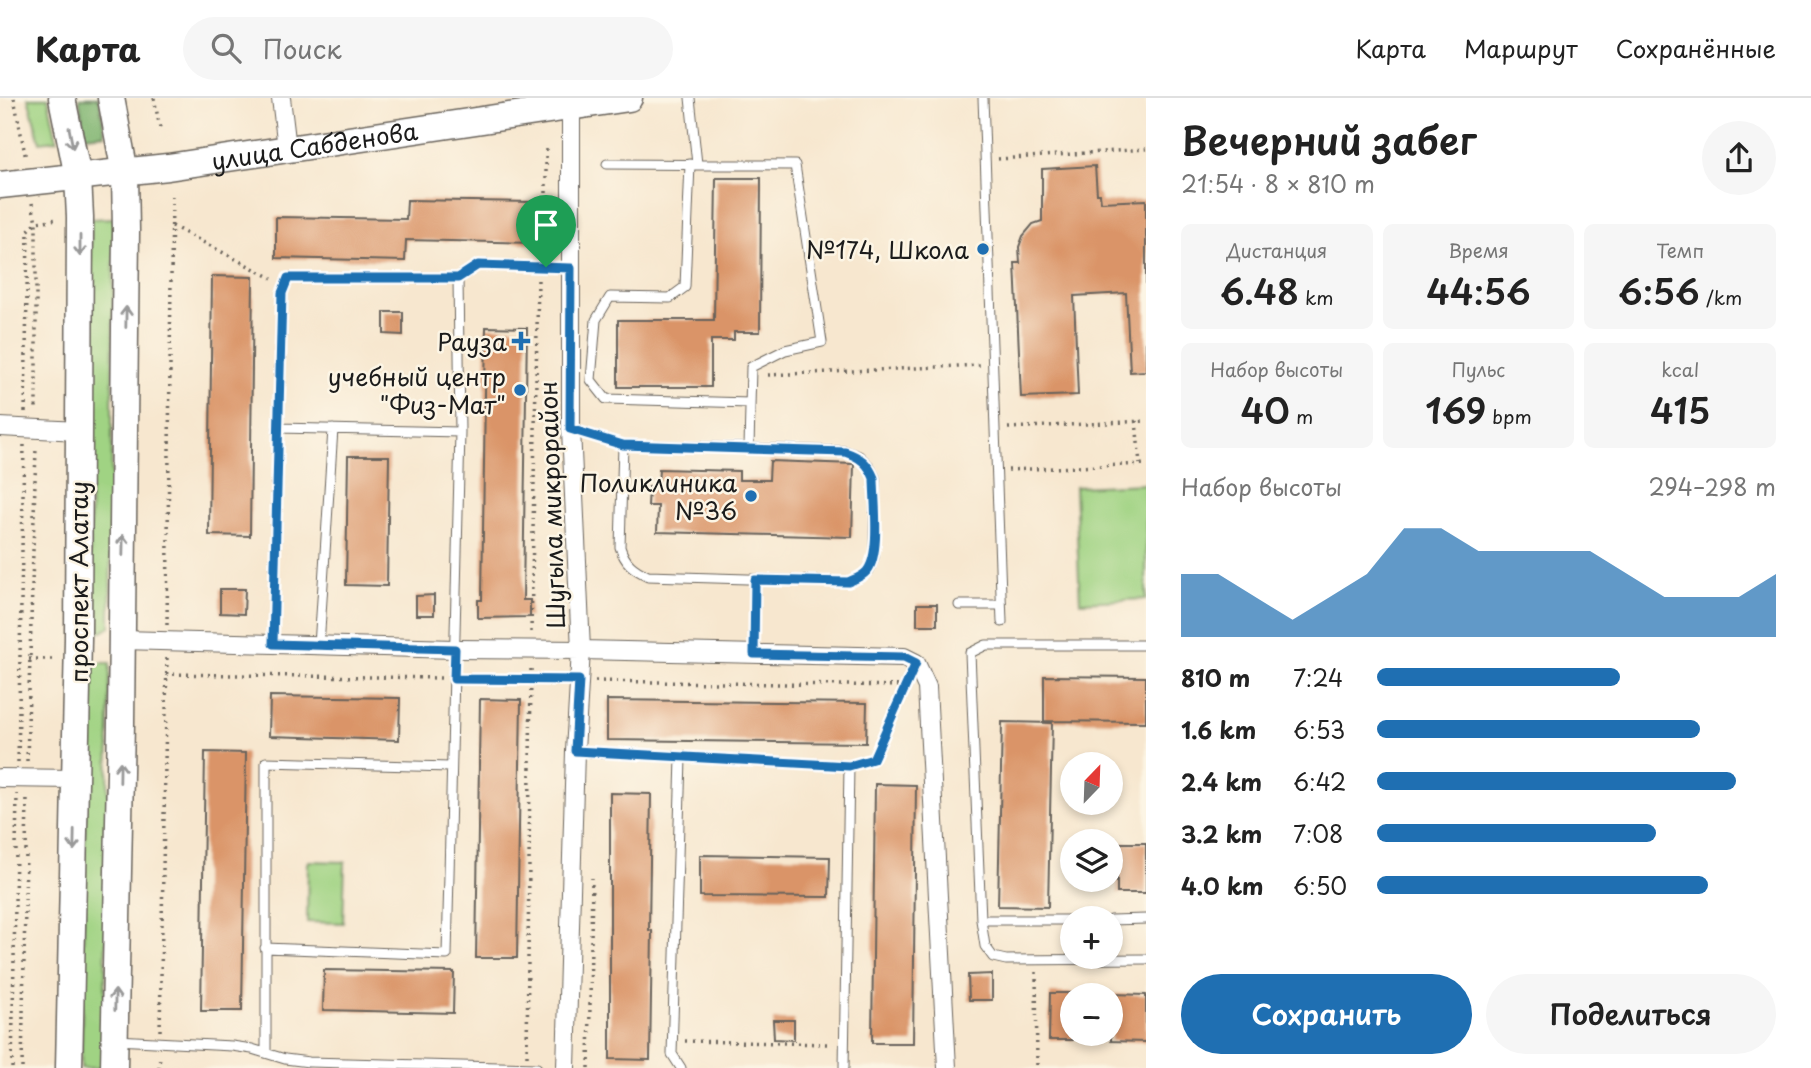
<!DOCTYPE html>
<html lang="ru">
<head>
<meta charset="utf-8">
<style>
	:root { --surface:#fff; --page:#f6f6f6; --text:#222; --muted:#767676; --line:#e0e0e0; --accent:#1f6fb2 }
	body { margin:0; font-family:"Playpen Sans",sans-serif; background:var(--page); color:var(--text); height:100vh; display:flex; flex-direction:column; font-size:26px; white-space:nowrap }
	* { box-sizing:border-box; margin:0 }
	p { font-size:23px; color:var(--muted) }
	.icon { flex:none; width:38px; height:38px; fill:none; stroke:currentColor; stroke-width:2; stroke-linecap:round; stroke-linejoin:round }
	.map { position:relative; flex:1; overflow:hidden }
	.drawer { display:flex; flex-direction:column; background:var(--surface); width:665px }
	.drawer>* { flex:none }
	.needle { width:46px; rotate:23deg }
	.buttons { position:absolute; left:1060px; top:654px; display:grid; gap:14px }
	.buttons a { display:grid; place-items:center; width:63px; height:63px; border-radius:50%; background:var(--surface); box-shadow:0 4px 10px #0003; font-size:35px }
	.pin { position:absolute; display:grid; place-items:center; width:60px; height:60px; color:#fff; margin:-72px -30px; border-radius:50% 50% 50% 0; rotate:-45deg; box-shadow:0 0 7px #0007 }
	.pin .icon { rotate:45deg }
	.round { display:grid; place-items:center; flex:none; width:74px; height:74px; border-radius:37px; background:var(--page) }
	.summary { display:flex; align-items:center; justify-content:space-between; height:119px; padding:0 35px }
	h1 { font-size:38px; font-weight:600; line-height:52px }
	.figures { display:grid; grid-template-columns:repeat(3,1fr); gap:10px; height:119px; padding:7px 35px }
	.figures div { display:grid; align-content:center; border-radius:10px; background:var(--page); text-align:center }
	.figures b { font-size:35px; font-weight:600 }
	.figures small { font-size:19px; font-weight:400 }
	.figures p { font-size:19px }
	.chart { height:196px; padding:14px 35px }
	.chart p { display:flex; justify-content:space-between }
	.chart svg { width:100%; height:126px; margin-top:7px; fill:var(--accent); opacity:.7 }
	.primary-button { display:flex; gap:14px; margin-top:auto; padding:14px 35px }
	.primary-button a { flex:1; height:80px; border-radius:42px; background:var(--accent); color:#fff; font-size:28px; font-weight:600; line-height:80px; text-align:center }
	.primary-button a+a { background:var(--page); color:var(--text) }
	ul { padding:0 35px; list-style:none; font-size:23px }
	li { display:grid; grid-template-columns:112px 84px 1fr; align-items:center; height:52px }
	li i { height:18px; border-radius:9px; background:var(--accent) }
	header { display:flex; align-items:center; gap:42px; box-sizing:border-box; height:98px; padding:0 35px; background:var(--surface); border-bottom:2px solid var(--line) }
	header strong { font-size:33px }
	nav { display:flex; gap:38px; margin-inline-start:auto; font-size:24px }
	.search { width:490px; height:63px; background:var(--page); display:flex; align-items:center; gap:18px; box-sizing:border-box; padding:0 24px; border-radius:38px; color:var(--muted); font-size:26px }
	main { display:flex; flex:1; min-height:0 }
	.map>svg:first-child { display:block }
	.green { fill:#a0d383; stroke:#5e7850; stroke-width:2 }
	.forest { fill:#80b571; stroke:#4e6846; stroke-width:2 }
	.building { fill:#da9468 }
	.lines { fill:none; stroke-linecap:round; stroke-linejoin:round }
	.lane-casing { stroke:#69635b; stroke-width:11 }
	.street-casing { stroke:#69635b; stroke-width:20 }
	.secondary-casing { stroke:#69635b; stroke-width:29 }
	.path { stroke:#69635b; stroke-width:3.5; stroke-dasharray:2 5; stroke-linecap:butt }
	.lane { stroke:#fff; stroke-width:9 }
	.street { stroke:#fff; stroke-width:18 }
	.secondary { stroke:#fff; stroke-width:26 }
	.oneway { stroke:#999 }
	.route-casing { stroke:#fff; stroke-width:14 }
	.route { stroke:#1f6fb2; stroke-width:9 }
	.poi-dot { fill:#1f6fb2; stroke:#fcf5e5; stroke-width:2.5 }
	.labels { text-anchor:middle; dominant-baseline:central; stroke-width:5; stroke-linejoin:round; paint-order:stroke }
	.street-label { font-size:24px; fill:#1c1c1c; stroke:#fcf5e5 }
	.poi-label { font-size:24px; fill:#1c1c1c; stroke:#fcf5e5; text-anchor:end }
</style>
</head>
<body>
<header>
<strong>Карта</strong>
<div class="search"><svg class="icon" aria-label="search" viewBox="0 0 24 24"><circle cx="10" cy="10" r="6"/><path d="M15 15l6 6"/></svg>Поиск</div>
<nav><a>Карта</a><a>Маршрут</a><a>Сохранённые</a></nav>
</header>
<main>
<div class="map">
<svg width="1146" height="970" viewBox="0 0 1146 970">
	<rect width="100%" height="100%" fill="#fcf5e5"/>
	<filter id="ink" filterUnits="userSpaceOnUse"><feTurbulence type="fractalNoise" baseFrequency=".0143" numOctaves="2"/><feDisplacementMap in="SourceGraphic" scale="14" xChannelSelector="R" yChannelSelector="G"/><feConvolveMatrix kernelMatrix="1 2 1 2 8 2 1 2 1" color-interpolation-filters="sRGB"/></filter>
	<filter id="wash" filterUnits="userSpaceOnUse"><feTurbulence type="fractalNoise" baseFrequency=".00686" numOctaves="4" result="noise"/><feDisplacementMap in="SourceGraphic" scale="28" xChannelSelector="R" yChannelSelector="G"/><feGaussianBlur stdDeviation="1.57" result="paint"/><feColorMatrix in="noise" values="0 0 0 0 0 0 0 0 0 0 0 0 0 0 0 0 0 1.4 0 .05"/><feComposite in="paint" operator="in"/></filter>
	<g filter="url(#wash)">
		<rect width="100%" height="100%" fill="#f7e7cf"/>
		<path class="green" d="M28 0H48L57 42 40 44Z
			M114 120 110 529 102 534 92 532 90 528 91 121Z
			M1146 386V501L1080 504 1075 389Z
			M88 565H110L104 970H81Z
			M308 763 345 764 343 825 307 824Z"/>
		<path class="forest" d="M79 0H99L105 36 85 38Z"/>
		<g id="blocks">
			<path class="building" d="M1095 68 1097 96H1100L1101 104 1146 102V273L1130 274 1126 195 1074 198 1078 297 1021 299 1015 165H1020L1019 149 1023 138 1033 126 1042 123V71Z
				M716 80H761L760 234H734V242H711V289H618V222H714Z
				M407 102 536 104V145L406 142 405 163 276 160V119L406 121Z
				M212 178 253 179 250 438 209 437Z
				M384 214H403V237L384 236Z
				M486 229 527 230 523 502H530V519L478 520V502H482Z
				M348 358H389L387 488 346 487Z
				M770 363 854 366 852 439 657 434 658 408H648L649 389H658L659 371 739 373V382H769Z
				M220 491H245L244 516 220 515Z
				M434 497V517H416V498Z
				M917 506H937V527H917Z
				M1044 578 1146 579V624L1044 623Z
				M270 598 400 600 399 642 269 638Z
				M480 601 521 602 517 860H476Z
				M607 602 867 605 866 645 607 642Z
				M1002 624 1052 625 1048 809 998 808Z
				M205 654 246 655 242 913H201Z
				M875 686 916 687 913 945H872Z
				M610 695 651 696 649 832 652 833 650 962 610 961Z
				M1117 745H1146V795H1117Z
				M700 757 830 759 829 799 700 798Z
				M324 872 454 874 453 915 323 912Z
				M992 876V902H969L968 877Z
				M1050 895H1073V942H1049Z
				M1111 896 1146 897V944L1111 943Z
				M773 922H794V942L774 941Z"/>
		</g>
	</g>
	<g filter="url(#ink)">
		<use href="#blocks" fill-opacity="0" stroke="#69635b" stroke-width="2"/>
		<g class="lines">
			<defs>
				<path id="lane" d="M690 0 697 66
					M983 0 1002 524
					M607 66 795 67 822 244 785 252 751 269 749 350 845 353 859 358 869 368 875 380 874 459 869 472 860 479 848 484 648 478C633 471 625 465 620 449L623 347 749 350
					M690 66 685 189 670 200 610 199 596 222 591 282 606 301 750 305
					M278 330 460 334
					M571 331 623 347
					M959 507H1001
					M273 546 282 195 288 180H458L478 167 571 170
					M1146 547H986L970 555 981 822 985 848 993 859 1006 862 1146 861
					M319 548 333 331
					M754 556 755 482
					M575 653 849 668 844 970
					M681 660 672 956 681 970
					M981 822H1073
					M1111 822 1146 821
					M265 850 447 857 460 334 458 180
					M116 942 232 948 252 951 285 961 309 964 537 970
					M266 955V664L450 669"/>
				<path id="street" d="M281 0 287 50
					M0 329 79 333
					M122 542 455 551 581 552 571 331V8
					M0 680 75 681
					M566 970 575 653 581 552 904 559 916 565 927 589 947 970"/>
				<g id="secondary">
					<path d="M62 0 78 79 80 119 78 541 69 970"/>
					<path d="M111 0 125 75 126 133 121 625 114 970"/>
					<path id="s1" d="M0 87 168 69 629 0"/>
				</g>
			</defs>
			<use href="#lane" class="lane-casing"/>
			<use href="#street" class="street-casing"/>
			<use href="#secondary" class="secondary-casing"/>
			<path class="path" d="M14 0 26 61
				M154 0 160 30
				M998 61 1146 51
				M32 105 36 124V314
				M172 128 272 180
				M546 158V51
				M768 277 980 267
				M25 314 28 133 36 124 59 121
				M1136 323 1140 366
				M1008 330 1146 323
				M1008 372 1146 366
				M167 527 172 94
				M531 534 538 181
				M29 561H55
				M166 576 441 580
				M466 581 563 582
				M595 583 906 588
				M27 663 36 349
				M18 664 24 346
				M861 664 873 661 907 586
				M1036 874 1037 970
				M160 933 167 559
				M685 943 831 946
				M527 958 531 570
				M12 970 17 696
				M22 970 27 699
				M159 970 160 958
				M589 970 592 780"/>
			<use href="#lane" class="lane"/>
			<use href="#street" class="street"/>
			<use href="#secondary" class="secondary"/>
		</g>
		<defs><path id="oneway-shaft" d="M-6 0H5M1.5-3L5.5 0L1.5 3" fill="none" stroke-width="1.6" stroke-linecap="round" stroke-linejoin="round" transform="scale(1.75)"/></defs>
		<g class="oneway">
			<use href="#oneway-shaft" transform="translate(71 40) rotate(79)"/>
			<use href="#oneway-shaft" transform="translate(80 148) rotate(90)"/>
			<use href="#oneway-shaft" transform="translate(126 219) rotate(-89)"/>
			<use href="#oneway-shaft" transform="translate(123 447) rotate(-89)"/>
			<use href="#oneway-shaft" transform="translate(120 674) rotate(-89)"/>
			<use href="#oneway-shaft" transform="translate(74 742) rotate(91)"/>
			<use href="#oneway-shaft" transform="translate(115 902) rotate(-89)"/>
		</g>
	</g>
	<g class="lines" filter="url(#ink)">
		<defs>
			<path id="route" d="M478 167 571 170 570 331 623 347 845 354C860 359 868 365 874 380 874 402 881 456 867 473 862 479 855 481 848 484L755 482 754 556 904 559 916 565 873 661 849 668 575 653 579 582 454 581 455 551 273 546 282 195 288 180H458Z"/>
		</defs>
		<use href="#route" class="route-casing"/>
		<use href="#route" class="route"/>
	</g>
	<g class="poi-dot">
		<circle cx="983" cy="151" r="7"/>
		<path d="M517.5 232.5h7v7h7v7h-7v7h-7v-7h-7v-7h7z"/>
		<circle cx="520" cy="292" r="7"/>
		<circle cx="751" cy="398" r="7"/>
	</g>
	<g class="labels">
		<g class="street-label">
			<text stroke="none"><textPath href="#s1" startOffset="317">улица Сабденова</textPath></text>
			<text transform="translate(551 407) rotate(-92)">Шугыла микрорайон</text>
			<text transform="translate(78 484) rotate(-90)">проспект Алатау</text>
		</g>
		<g class="poi-label">
			<text x="969" y="151">№174, Школа</text>
			<text x="507" y="243">Рауза</text>
			<text x="506" y="278">учебный центр<tspan x="506" dy="28">"Физ-Мат"</tspan></text>
			<text x="737" y="384">Поликлиника<tspan x="737" dy="28">№36</tspan></text>
		</g>
	</g>
</svg>
<div class="buttons">
<a><svg class="needle" viewBox="-14 -14 28 28"><path d="M0-13l5 13h-10z" fill="#e53935"/><path d="M0 13l5-13h-10z" fill="#767676"/></svg></a>
<a><svg class="icon" aria-label="layers" viewBox="0 0 24 24"><path d="M12 4l9 5-9 5-9-5zM3 14l9 5 9-5"/></svg></a>
<a>+</a>
<a>−</a>
</div>
<div class="pin" style="left:546px;top:169px;background:#1e9e55"><svg class="icon" aria-label="arrive" viewBox="0 0 24 24"><path d="M6 21V4h12l-3 4 3 4H6"/></svg></div>
</div>
<section class="drawer">
<div class="summary"><div><h1>Вечерний забег</h1><p>21:54 · 8 × 810 m</p></div><a class="round"><svg class="icon" aria-label="share" viewBox="0 0 24 24"><path d="M12 15V3M7 8l5-5 5 5M5 13v7h14v-7"/></svg></a></div>
<div class="figures">
<div><p>Дистанция</p><b>6.48<small> km</small></b></div>
<div><p>Время</p><b>44:56</b></div>
<div><p>Темп</p><b>6:56<small> /km</small></b></div>
</div>
<div class="figures">
<div><p>Набор высоты</p><b>40<small> m</small></b></div>
<div><p>Пульс</p><b>169<small> bpm</small></b></div>
<div><p>kcal</p><b>415</b></div>
</div>
<div class="chart"><p><span>Набор высоты</span>294–298 m</p>
<svg viewBox="0 0 160 44" preserveAspectRatio="none"><path d="M0 44V22L10 22L20 30L30 38L40 30L50 22L60 6L70 6L80 14L90 14L100 14L110 14L120 22L130 30L140 30L150 30L160 22V44z"/></svg>
</div>
<ul>
<li><b>810 m</b>7:24<i style="width:61%"></i></li>
<li><b>1.6 km</b>6:53<i style="width:81%"></i></li>
<li><b>2.4 km</b>6:42<i style="width:90%"></i></li>
<li><b>3.2 km</b>7:08<i style="width:70%"></i></li>
<li><b>4.0 km</b>6:50<i style="width:83%"></i></li>
</ul>
<div class="primary-button"><a>Сохранить</a><a>Поделиться</a></div>
</section>
</main>
</body>
</html>
